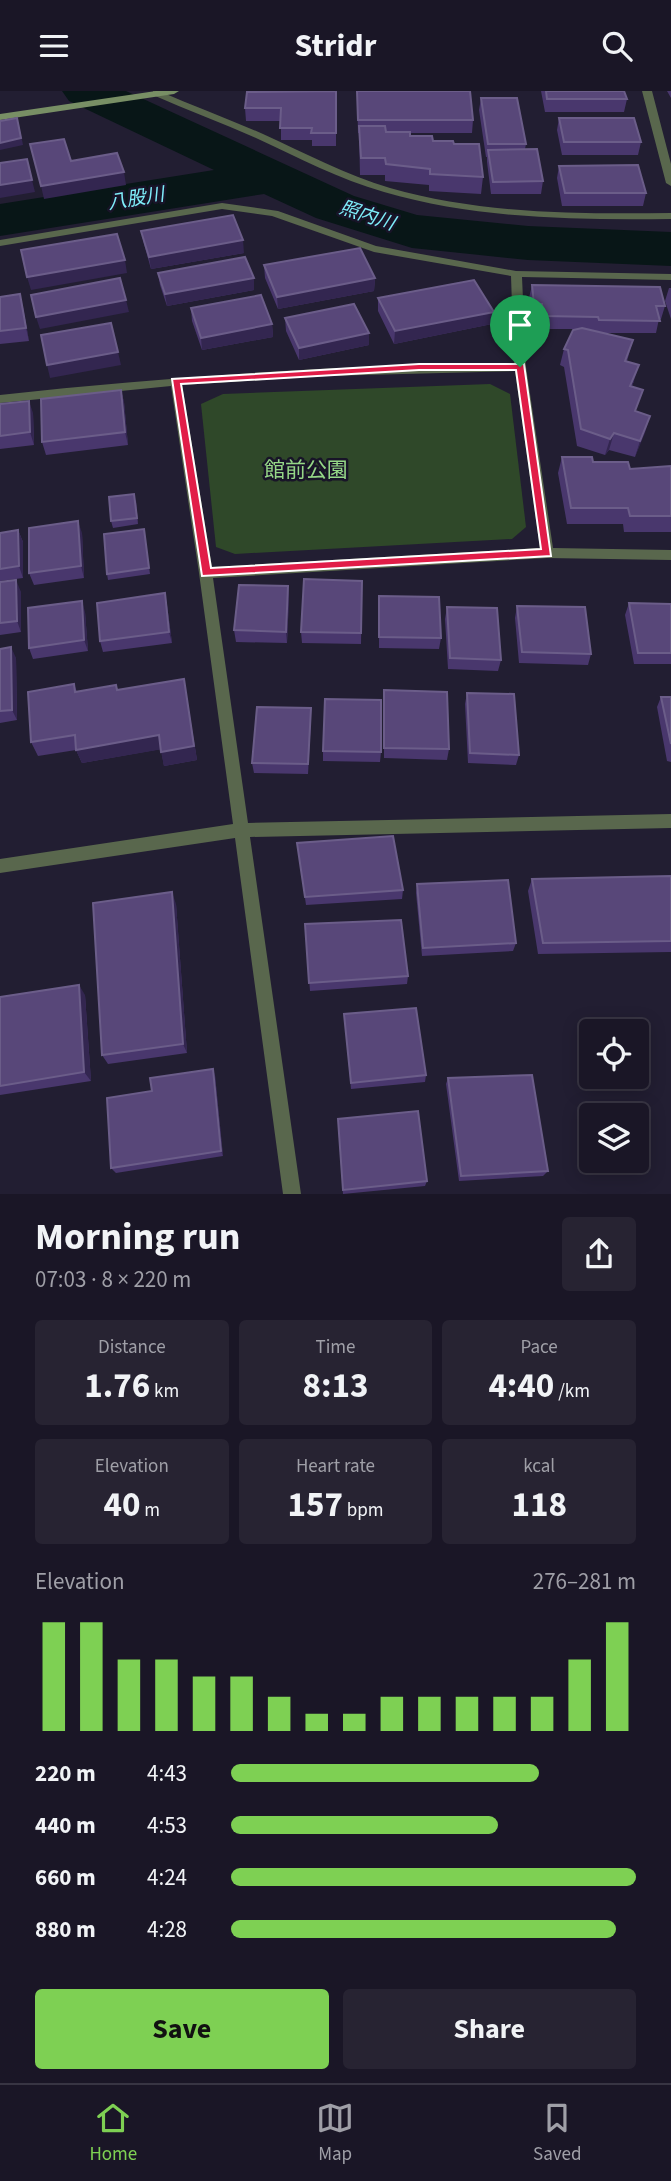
<!DOCTYPE html>
<html lang="en">
<head>
<meta charset="utf-8">
<style>
	:root { --surface:#1a1626; --page:#272332; --text:#f1f3f6; --muted:#9f9fa7; --line:#383543; --accent:#7ed053 }
	body { margin:0; font-family:"Source Sans 3","Noto Sans JP",sans-serif; background:var(--page); color:var(--text); height:100vh; display:flex; flex-direction:column; font-size:26px; white-space:nowrap }
	* { box-sizing:border-box; margin:0 }
	p { font-size:23px; color:var(--muted) }
	.icon { flex:none; width:38px; height:38px; fill:none; stroke:currentColor; stroke-width:2; stroke-linecap:round; stroke-linejoin:round }
	.map { position:relative; height:1103px; overflow:hidden }
	.details { display:flex; flex-direction:column; background:var(--surface); flex:1 }
	.details>* { flex:none }
	.tools { position:absolute; left:579px; top:928px; display:grid; gap:14px }
	.tools a { display:grid; place-items:center; width:70px; height:70px; border-radius:7px; background:var(--surface); box-shadow:0 4px 18px #0003,0 0 0 2px var(--line); font-size:35px }
	.pin { position:absolute; display:grid; place-items:center; width:60px; height:60px; color:#fff; margin:-72px -30px; border-radius:50% 50% 50% 0; rotate:-45deg; box-shadow:0 0 7px #0007 }
	.pin .icon { rotate:45deg }
	.round { display:grid; place-items:center; flex:none; width:74px; height:74px; border-radius:7px; background:var(--page) }
	.headline { display:flex; align-items:center; justify-content:space-between; height:119px; padding:0 35px }
	h1 { font-size:38px; font-weight:700; line-height:52px }
	.metrics { display:grid; grid-template-columns:repeat(3,1fr); gap:10px; height:119px; padding:7px 35px }
	.metrics div { display:grid; align-content:center; border-radius:7px; background:var(--page); text-align:center }
	.metrics b { font-size:35px; font-weight:700 }
	.metrics small { font-size:19px; font-weight:400 }
	.metrics p { font-size:19px }
	.chart { height:196px; padding:14px 35px }
	.chart p { display:flex; justify-content:space-between }
	.chart svg { width:100%; height:126px; margin-top:7px; stroke:var(--accent); stroke-width:6 }
	.primary-button { display:flex; gap:14px; margin-top:auto; padding:14px 35px }
	.primary-button a { flex:1; height:80px; border-radius:7px; background:var(--accent); color:#111; font-size:28px; font-weight:700; line-height:80px; text-align:center }
	.primary-button a+a { background:var(--page); color:var(--text) }
	ul { padding:0 35px; list-style:none; font-size:23px }
	li { display:grid; grid-template-columns:112px 84px 1fr; align-items:center; height:52px }
	li i { height:18px; border-radius:9px; background:var(--accent) }
	header { display:flex; justify-content:space-between; align-items:center; height:91px; padding:0 35px; background:var(--surface); font-size:32px; font-weight:700 }
	.menu { display:flex; justify-content:space-around; align-items:center; height:98px; border-top:2px solid var(--line); background:var(--surface); font-size:19px; color:var(--muted) }
	.menu a { display:grid; justify-items:center; gap:4px }
	.menu .active { color:var(--accent) }
	.map>svg:first-child { display:block }
	.green { fill:#2f4829 }
	.lines { fill:none; stroke-linecap:round; stroke-linejoin:round }
	.river { fill:#081617; fill-rule:evenodd }
	.street { fill:#59674d; fill-rule:evenodd }
	.secondary { fill:#788f65; fill-rule:evenodd }
	.wall { fill:#49376d }
	.shaded-wall { fill:#332650 }
	.building { fill:#584779; stroke:#6b5d89; stroke-width:2 }
	.route { fill:#e11d48; stroke:#fff; stroke-width:2; fill-rule:evenodd }
	.labels { text-anchor:middle; dominant-baseline:central; stroke-width:5; stroke-linejoin:round; paint-order:stroke }
	.far-water-label { font-size:19px; font-style:italic; fill:#7eedf9; stroke:#181428 }
	.park-label { font-size:21px; fill:#95d787; stroke:#181428 }
</style>
</head>
<body>
<header><svg class="icon" aria-label="menu" viewBox="0 0 24 24"><path d="M4 6h16M4 12h16M4 18h16"/></svg>Stridr<svg class="icon" aria-label="search" viewBox="0 0 24 24"><circle cx="10" cy="10" r="6"/><path d="M15 15l6 6"/></svg></header>
<div class="map">
<svg width="671" height="1103" viewBox="0 0 671 1103">
	<rect width="100%" height="100%" fill="#221e32"/>
	<path class="green" d="M490 293 510 303 526 436 512 448 235 463 216 456 201 313 223 303Z"/>
	<g class="lines">
		<path class="river" d="M62 0H126L354 105 417 124 528 135 671 141V175L528 169 412 157 316 127 264 103 0 145V113L214 79 69 10Z"/>
		<path class="street" d="M153 0H159C193 15 229 28 263 43 305 62 346 84 390 97 481 123 577 123 671 122V128C575 129 477 128 384 101 339 88 299 67 256 47 222 32 187 19 153 4Z
			M642 0H652L671 73V95L666 92Z
			M222 112 278 120 376 155 516 180 671 183V189L522 186 526 276 553 457 671 459V469L547 467 213 487 248 732 671 723V737L250 746 301 1103H283L235 747 0 782V768L233 733 199 482 171 295 0 312V304C171 285 342 274 514 272L511 185 374 161 272 125 222 118 0 155V149ZM515 280 540 457 212 476 182 294 325 285Z"/>
		<path class="secondary" d="M156 0H179L174 3 0 29V23Z"/>
	</g>
	<path class="wall" d="M336 0V55H312V49H281V30H246L245 17Z
		M357 0 473 29 472 42H410V45L433 50 454 53 483 86 481 103 429 100V94L385 90V84H360L359 42H358Z
		M541 0H624L627 8 624 21H545Z
		M667 0H671V7Z
		M481 7 526 53 525 58 543 90 541 103H491L487 71V66H486L479 19Z
		M559 27 641 51 638 64H562L557 39Z
		M559 75 646 102 643 115H562L557 87Z
		M141 140 244 162 151 178 144 153Z
		M264 174 375 187 374 200 278 218 265 187Z
		M158 182 254 199 167 215 160 194Z
		M532 194 665 215 661 228H659L656 242H603L633 249 627 270 634 290 632 295 636 321 650 325 635 366 609 359 605 364 577 355 564 276 560 274 564 258 577 238H541L539 226 532 225 529 207Z
		M669 197H671V228L665 210Z
		M0 206 23 216 29 250 0 253Z
		M378 207 494 221 492 233 394 253 378 220Z
		M191 217 272 233 273 246 202 259 192 230Z
		M285 227 369 254 299 269 286 240Z
		M121 299 124 311 128 354 46 364 42 351Z
		M0 313 33 322 34 354 0 358Z
		M562 366 630 378 671 375V441H624L623 433H567L558 382Z
		M136 409 138 433 113 437 111 430Z
		M144 438 150 483 108 489 107 483Z
		M18 439 23 451V487L0 490V442Z
		M82 442 84 487 34 494 29 482Z
		M362 490 361 553 302 552 301 541Z
		M0 491 21 501V541L0 544Z
		M288 495 289 507 287 552 236 551 234 539Z
		M165 502 167 514 172 552 103 561 100 550Z
		M379 505 441 547 439 558 379 557Z
		M629 512 671 513V573H634L625 524Z
		M517 515 591 563 588 574 519 572 515 527Z
		M447 516 501 569 498 580 448 578 445 528Z
		M85 521 88 560 33 568 29 557Z
		M0 558 16 567 17 629 0 632Z
		M184 588 197 669 164 675 161 658 82 672 76 659 38 665 31 651 74 593 77 601 118 599Z
		M384 599 449 658 447 669 384 667Z
		M467 602 519 664 516 674 468 672 465 613Z
		M661 606H671V671L667 670 657 616Z
		M311 628 308 683 254 682 252 672Z
		M323 660 381 661 380 671 323 670Z
		M297 752 403 799 402 808 306 814Z
		M671 785V861L538 863 528 800 532 788Z
		M417 793 516 852 513 860 422 865 416 802Z
		M176 813 187 962 108 973 102 964Z
		M305 833 408 885 407 893 310 900Z
		M85 904 91 990 0 1004V906Z
		M344 923 426 984 425 991 351 998Z
		M215 984 223 1065 116 1082 111 1077 152 1000Z
		M448 987 548 1080 543 1085 459 1090 446 993Z
		M338 1034 427 1090 425 1095 343 1103Z"/>
	<path class="shaded-wall" d="M19 34 23 54 0 59V52Z
		M124 81 126 94 44 108 41 95Z
		M32 89 35 101 0 107V94Z
		M243 149 244 162 151 178 149 166Z
		M125 169 127 182 31 199 27 186Z
		M254 187V199L167 215 165 203Z
		M375 187 374 200 278 218 277 206Z
		M20 203 23 216 29 250 26 237Z
		M126 209 129 221 40 238 36 226Z
		M494 221 492 233 394 253 395 240Z
		M272 233 273 246 202 259 201 247Z
		M369 242V254L299 269V257Z
		M118 261 121 274 50 287 47 274Z
		M639 274 634 290 625 311 630 295Z
		M121 299 124 311 128 354 125 341Z
		M29 310 33 322 34 354 30 341Z
		M650 325 645 342 635 366 640 350Z
		M614 342 609 359 605 364 610 348Z
		M78 430 82 442 84 487 81 475Z
		M18 439 23 451V487L19 475Z
		M16 489 21 501V541L17 530Z
		M288 495 289 507 287 552 286 541Z
		M165 502 167 514 172 552 169 541Z
		M82 510 85 521 88 560 84 549Z
		M11 556 16 567 17 629 12 619Z
		M184 588 197 669 164 675 161 661Z
		M311 617V628L308 683V673Z
		M159 644 163 658 82 672 76 659Z
		M172 801 176 813 187 962 183 953Z
		M79 894 85 904 91 990 84 981Z
		M213 978 215 984 223 1065 221 1060Z"/>
	<path class="building" d="M336 0V42H311L312 37H280L281 17H245L247 1Z
		M357 0H470L473 29H358Z
		M546 0H624L627 8H547Z
		M481 7H517L526 53H488Z
		M17 27 21 47 0 52V30Z
		M559 27H634L641 51H564Z
		M359 35H385L386 41H410V45H432L433 50H453L454 53H479L483 86 430 83V78L386 73 385 67H361Z
		M64 48 71 70 117 62 124 81 41 95 30 53Z
		M537 58 543 90 493 91 488 59Z
		M27 68 32 89 0 94V72Z
		M638 74 646 102H565L559 75Z
		M233 124 243 149 149 166 141 140Z
		M117 143 125 169 27 186 21 159Z
		M360 157 375 187 277 206 264 174Z
		M245 166 254 187 165 203 158 182Z
		M120 187 126 209 36 226 31 204Z
		M474 189 494 221 395 240 378 207Z
		M532 194 660 196 665 215H656L660 230 599 229 598 226 544 225 542 213H534Z
		M20 203 26 237 0 240V206Z
		M261 204 272 233 201 247 191 217Z
		M354 213 369 242 299 257 285 227Z
		M111 232 118 261 47 274 41 244Z
		M582 237 633 249 625 270 639 274 630 295 643 299 635 320 650 325 640 350 614 342 610 348 581 338 568 259 564 258 573 239Z
		M121 299 125 341 42 351 41 308Z
		M29 310 30 341 0 345V313Z
		M562 366H592L593 371H628L630 378 671 375V425H630L628 417H571Z
		M134 403 137 427 111 430 109 406Z
		M78 430 81 475 29 482V437Z
		M144 438 149 477 107 483 104 443Z
		M18 439 19 475 0 478V442Z
		M304 488 362 490 361 542 301 541Z
		M16 489 17 530 0 532V491Z
		M239 494 288 495 286 541 234 539Z
		M165 502 169 541 100 550 97 512Z
		M379 505 439 506 441 547 379 546Z
		M82 510 84 549 29 557 28 517Z
		M629 512 671 513V562H638Z
		M517 515 585 516 591 563 522 561Z
		M447 516 497 517 501 569 450 567Z
		M11 556 12 619 0 620V558Z
		M184 588 194 655 161 661 159 644 76 659 75 644 31 651 28 601 74 593 75 601 116 594 117 599Z
		M384 599 447 601 449 658 384 657Z
		M467 602 514 603 519 664 470 662Z
		M661 606H671V653Z
		M325 608 381 609V661L323 660Z
		M257 616 311 617 308 673 252 672Z
		M393 745 403 799 305 806 297 752Z
		M671 785V850L543 852 532 788Z
		M508 789 516 852 423 857 417 793Z
		M172 801 183 953 102 964 93 812Z
		M401 829 408 885 309 892 305 833Z
		M79 894 84 981 0 995V906Z
		M416 917 426 984 351 992 344 923Z
		M213 978 221 1060 111 1077 107 1007 152 1000 150 987Z
		M532 984 548 1080 461 1085 448 987Z
		M418 1020 427 1090 343 1099 338 1028Z"/>
	<path class="route" d="M419 273H524L551 465 202 485 172 288ZM419 279H516L541 458 211 477 181 293Z"/>
	<g class="labels">
		<g class="far-water-label">
			<text transform="translate(136 108) rotate(-9)">八股川</text>
			<text transform="translate(367 125) rotate(18)">照内川</text>
		</g>
		<g class="park-label">
			<text x="306" y="379">館前公園</text>
		</g>
	</g>
</svg>
<div class="tools">
<a><svg class="icon" aria-label="locate" viewBox="0 0 24 24"><circle cx="12" cy="12" r="6"/><path d="M12 2v4M12 18v4M2 12h4M18 12h4"/></svg></a>
<a><svg class="icon" aria-label="layers" viewBox="0 0 24 24"><path d="M12 4l9 5-9 5-9-5zM3 14l9 5 9-5"/></svg></a>
</div>
<div class="pin" style="left:520px;top:276px;background:#1e9e55"><svg class="icon" aria-label="arrive" viewBox="0 0 24 24"><path d="M6 21V4h12l-3 4 3 4H6"/></svg></div>
</div>
<section class="details">
<div class="headline"><div><h1>Morning run</h1><p>07:03 · 8 × 220 m</p></div><a class="round"><svg class="icon" aria-label="share" viewBox="0 0 24 24"><path d="M12 15V3M7 8l5-5 5 5M5 13v7h14v-7"/></svg></a></div>
<div class="metrics">
<div><p>Distance</p><b>1.76<small> km</small></b></div>
<div><p>Time</p><b>8:13</b></div>
<div><p>Pace</p><b>4:40<small> /km</small></b></div>
</div>
<div class="metrics">
<div><p>Elevation</p><b>40<small> m</small></b></div>
<div><p>Heart rate</p><b>157<small> bpm</small></b></div>
<div><p>kcal</p><b>118</b></div>
</div>
<div class="chart"><p><span>Elevation</span>276–281 m</p>
<svg viewBox="0 0 160 44" preserveAspectRatio="none"><path d="M5 44V6M15 44V6M25 44V19M35 44V19M45 44V25M55 44V25M65 44V32M75 44V38M85 44V38M95 44V32M105 44V32M115 44V32M125 44V32M135 44V32M145 44V19M155 44V6"/></svg>
</div>
<ul>
<li><b>220 m</b>4:43<i style="width:76%"></i></li>
<li><b>440 m</b>4:53<i style="width:66%"></i></li>
<li><b>660 m</b>4:24<i style="width:100%"></i></li>
<li><b>880 m</b>4:28<i style="width:95%"></i></li>
</ul>
<div class="primary-button"><a>Save</a><a>Share</a></div>
</section>
<nav class="menu">
<a class="active"><svg class="icon" aria-label="home" viewBox="0 0 24 24"><path d="M3 11l9-7 9 7M6 9v11h12V9"/></svg>Home</a>
<a><svg class="icon" aria-label="map" viewBox="0 0 24 24"><path d="M3 6l6-2 6 2 6-2v14l-6 2-6-2-6 2zM9 4v14M15 6v14"/></svg>Map</a>
<a><svg class="icon" aria-label="saved" viewBox="0 0 24 24"><path d="M7 4h10v16l-5-4-5 4z"/></svg>Saved</a>
</nav>
</body>
</html>
